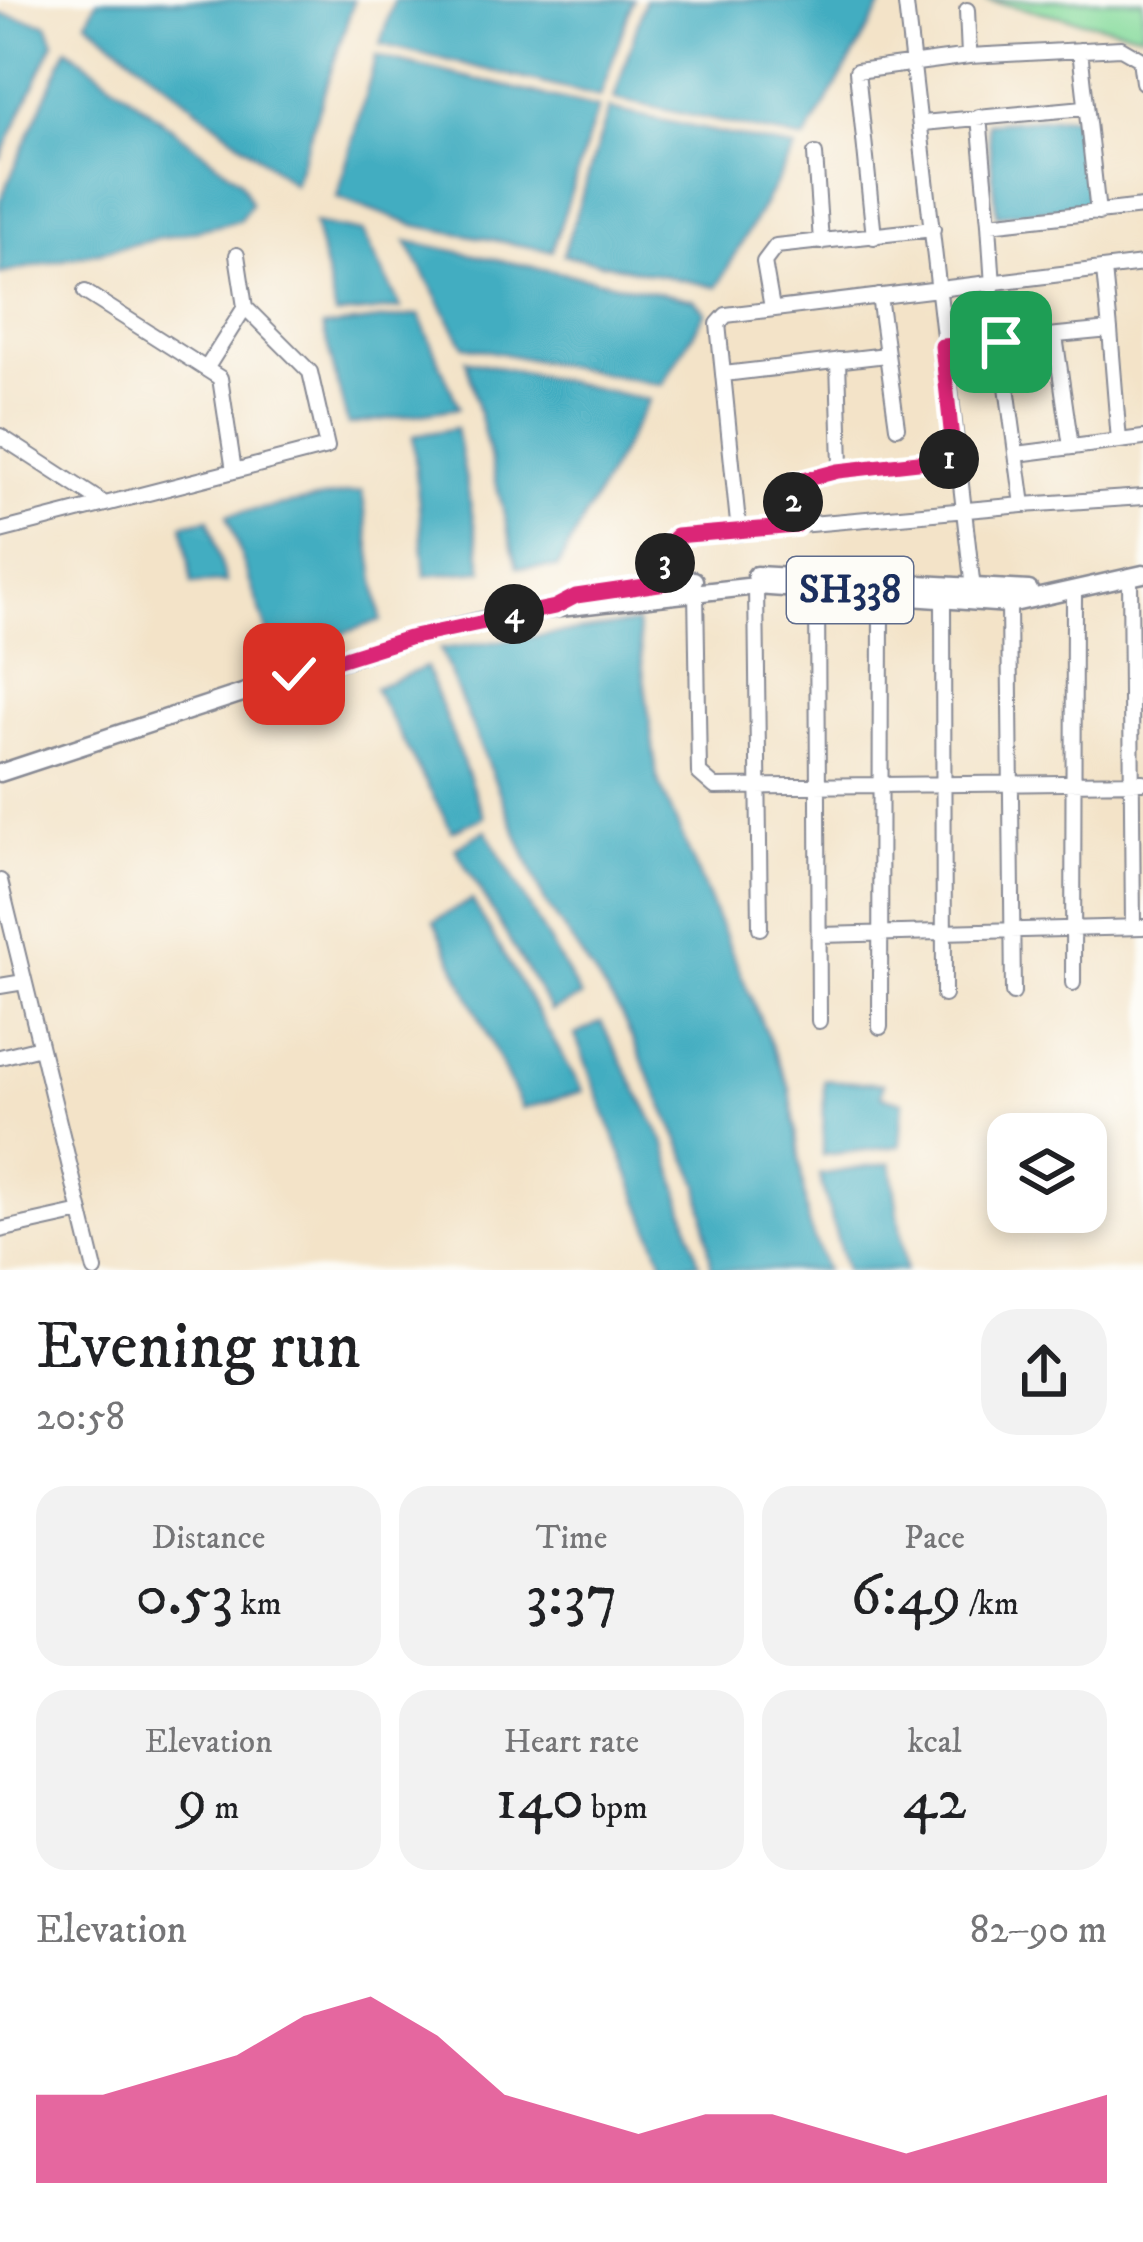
<!DOCTYPE html>
<html lang="en">
<head>
<meta charset="utf-8">
<style>
	:root { --surface:#fff; --page:#f2f2f2; --text:#202124; --muted:#757577; --accent:#db2777 }
	body { margin:0; font-family:"IM FELL DW Pica",serif; background:var(--page); color:var(--text); height:100vh; display:flex; flex-direction:column; font-size:45px; white-space:nowrap }
	* { box-sizing:border-box; margin:0 }
	p { font-size:39px; color:var(--muted) }
	.icon { flex:none; width:66px; height:66px; fill:none; stroke:currentColor; stroke-width:2; stroke-linecap:round; stroke-linejoin:round }
	.map { position:relative; height:1270px; overflow:hidden }
	.details { display:flex; flex-direction:column; background:var(--surface); flex:1 }
	.details>* { flex:none }
	.controls { position:absolute; left:987px; top:1113px; display:grid; gap:24px }
	.controls a { display:grid; place-items:center; width:120px; height:120px; border-radius:24px; background:var(--surface); box-shadow:0 6px 18px #0003; font-size:60px }
	.pin { position:absolute; display:grid; place-items:center; width:102px; height:102px; color:#fff; margin:-51px; border-radius:24px; box-shadow:0 6px 18px #0006 }
	.km { position:absolute; width:60px; height:60px; margin:-30px; border-radius:50%; background:#222; color:#fff; font-size:33px; line-height:60px; text-align:center }
	.round { display:grid; place-items:center; flex:none; width:126px; height:126px; border-radius:36px; background:var(--page) }
	.summary { display:flex; align-items:center; justify-content:space-between; height:204px; padding:0 36px }
	h1 { font-size:66px; font-weight:600; line-height:90px }
	.figures { display:grid; grid-template-columns:repeat(3,1fr); gap:18px; height:204px; padding:12px 36px }
	.figures div { display:grid; align-content:center; border-radius:30px; background:var(--page); text-align:center }
	.figures b { font-size:60px; font-weight:600 }
	.figures small { font-size:33px; font-weight:400 }
	.figures p { font-size:33px }
	.chart { height:336px; padding:24px 36px }
	.chart p { display:flex; justify-content:space-between }
	.chart svg { width:100%; height:216px; margin-top:12px; fill:var(--accent); opacity:.7 }
	.map>svg:first-child { display:block }
	.green { fill:#88dc9e; stroke:#52867e; stroke-width:3 }
	.water { fill:#42adc1; stroke:#2e6e90; stroke-width:3 }
	.lines { fill:none; stroke-linecap:round; stroke-linejoin:round }
	.minor-casing { stroke:#878993; stroke-width:18 }
	.major-casing { stroke:#878993; stroke-width:21 }
	.minor { stroke:#fff; stroke-width:14 }
	.major { stroke:#fff; stroke-width:16 }
	.route-casing { stroke:#fff; stroke-width:24 }
	.route { stroke:#db2777; stroke-width:15 }
	.labels { text-anchor:middle; dominant-baseline:central; stroke-width:12; stroke-linejoin:round; paint-order:stroke }
	.shield { fill:#fdfcf7; stroke:#5f6c8c; stroke-width:3 }
	.shield-label { font-size:39px; font-weight:bold; fill:#1b2f5e }
</style>
</head>
<body>
<div class="map">
<svg width="1143" height="1270" viewBox="0 0 1143 1270">
	<rect width="100%" height="100%" fill="#fdfcf7"/>
	<filter id="ink" filterUnits="userSpaceOnUse"><feTurbulence type="fractalNoise" baseFrequency=".00833" numOctaves="2"/><feDisplacementMap in="SourceGraphic" scale="24" xChannelSelector="R" yChannelSelector="G"/><feConvolveMatrix kernelMatrix="1 2 1 2 8 2 1 2 1" color-interpolation-filters="sRGB"/></filter>
	<filter id="wash" filterUnits="userSpaceOnUse"><feTurbulence type="fractalNoise" baseFrequency=".004" numOctaves="4" result="noise"/><feDisplacementMap in="SourceGraphic" scale="48" xChannelSelector="R" yChannelSelector="G"/><feGaussianBlur stdDeviation="2.7" result="paint"/><feColorMatrix in="noise" values="0 0 0 0 0 0 0 0 0 0 0 0 0 0 0 0 0 1.4 0 .05"/><feComposite in="paint" operator="in"/></filter>
	<g filter="url(#wash)">
		<rect width="100%" height="100%" fill="#f3e3c8"/>
		<path class="green" d="M985 0H1143V34Z"/>
		<path class="water" d="M97 0H354L294 185 87 21Z
			M394 0H633L600 97 380 44Z
			M645 0H876L884 2 805 140 614 99Z
			M0 14 47 24 54 42 0 159Z
			M67 48 240 180 251 204 239 221 0 274V201Z
			M376 56 598 108 552 251 413 225 337 197Z
			M609 109 795 149 717 287 563 255Z
			M1078 116 1091 206 997 215 987 123Z
			M314 223 363 232 401 308 336 315Z
			M406 241 694 300 706 312 662 385 464 346Z
			M419 315 459 408 348 425 323 327Z
			M466 360 649 400 557 568 517 567Z
			M456 428 483 571 425 576 413 436Z
			M362 491 381 620 276 657 227 515Z
			M209 519 226 582 192 584 183 524Z
			M637 623 657 777 790 1089 808 1223 826 1270H712L699 1184 621 1014 544 900 440 649Z
			M426 667 484 817 452 831 374 688Z
			M486 830 581 997 551 1011 455 848Z
			M472 900 583 1091 522 1109 434 921Z
			M601 1022 666 1145 699 1264 664 1265 575 1035Z
			M824 1080 883 1084 881 1096 903 1102 900 1146 823 1155Z
			M891 1163 906 1270H846L819 1175Z"/>
	</g>
	<g filter="url(#ink)">
		<g class="lines">
			<defs>
				<path id="minor" d="M906 5 973 589
					M967 10 969 56
					M1080 50 1098 213
					M979 117 989 224
					M923 123 1084 108
					M815 154 821 242
					M874 237 857 71 969 56 1121 48 1140 59 1143 82
					M993 286 989 224 1143 207
					M879 296 897 427
					M772 308 764 262 776 246 933 229
					M1110 330 1119 441 1143 438
					M1055 336 1071 447
					M1001 342 1023 505 1143 497
					M942 346 1110 330 1104 270
					M206 369 245 307 237 255
					M724 374 886 355
					M0 436 105 504
					M1017 454 1119 441
					M234 471 327 447 310 372 245 307
					M838 471 954 458
					M796 527V482L833 474 841 466 838 360
					M0 531 234 471 220 378 85 292
					M739 533 718 324 726 315 1143 264
					M1130 577 1133 927
					M666 583V546L676 536 1023 505
					M756 586 760 928
					M817 588 819 1021
					M696 591 699 773 715 787 1143 782
					M943 598 944 995
					M1009 604 1013 993
					M0 881 95 1270
					M820 935 1143 927
					M1073 983 1074 591
					M0 986 24 982
					M880 1027 881 591
					M0 1057 40 1047
					M0 1230 81 1212"/>
				<path id="major" d="M756 575 1029 590
					M556 606 576 596 694 580
					M0 773 409 638 515 613 756 586 1009 604 1143 574"/>
			</defs>
			<use href="#minor" class="minor-casing"/>
			<use href="#major" class="major-casing"/>
			<use href="#minor" class="minor"/>
			<use href="#major" class="major"/>
		</g>
	</g>
	<g class="lines" filter="url(#ink)">
		<defs>
			<path id="route" d="M294 674 409 638 555 607 576 596 666 583V546L676 536 796 526V482L838 471 954 458 942 346 1001 342"/>
		</defs>
		<use href="#route" class="route-casing"/>
		<use href="#route" class="route"/>
	</g>
	<g class="labels">
		<rect class="shield" x="787" y="557" width="126" height="66" rx="9"/>
		<g class="shield-label">
			<text x="850" y="590">SH338</text>
		</g>
	</g>
</svg>
<div class="controls">
<a><svg class="icon" aria-label="layers" viewBox="0 0 24 24"><path d="M12 4l9 5-9 5-9-5zM3 14l9 5 9-5"/></svg></a>
</div>
<div class="pin" style="left:1001px;top:342px;background:#1e9e55"><svg class="icon" aria-label="arrive" viewBox="0 0 24 24"><path d="M6 21V4h12l-3 4 3 4H6"/></svg></div>
<div class="pin" style="left:294px;top:674px;background:#d93025"><svg class="icon" aria-label="check" viewBox="0 0 24 24"><path d="M5 12l5 5 9-10"/></svg></div>
<b class="km" style="left:949px;top:459px">1</b>
<b class="km" style="left:793px;top:502px">2</b>
<b class="km" style="left:665px;top:563px">3</b>
<b class="km" style="left:514px;top:614px">4</b>
</div>
<section class="details">
<div class="summary"><div><h1>Evening run</h1><p>20:58</p></div><a class="round"><svg class="icon" aria-label="share" viewBox="0 0 24 24"><path d="M12 15V3M7 8l5-5 5 5M5 13v7h14v-7"/></svg></a></div>
<div class="figures">
<div><p>Distance</p><b>0.53<small> km</small></b></div>
<div><p>Time</p><b>3:37</b></div>
<div><p>Pace</p><b>6:49<small> /km</small></b></div>
</div>
<div class="figures">
<div><p>Elevation</p><b>9<small> m</small></b></div>
<div><p>Heart rate</p><b>140<small> bpm</small></b></div>
<div><p>kcal</p><b>42</b></div>
</div>
<div class="chart"><p><span>Elevation</span>82–90 m</p>
<svg viewBox="0 0 160 44" preserveAspectRatio="none"><path d="M0 44V26L10 26L20 22L30 18L40 10L50 6L60 14L70 26L80 30L90 34L100 30L110 30L120 34L130 38L140 34L150 30L160 26V44z"/></svg>
</div>
</section>
</body>
</html>
